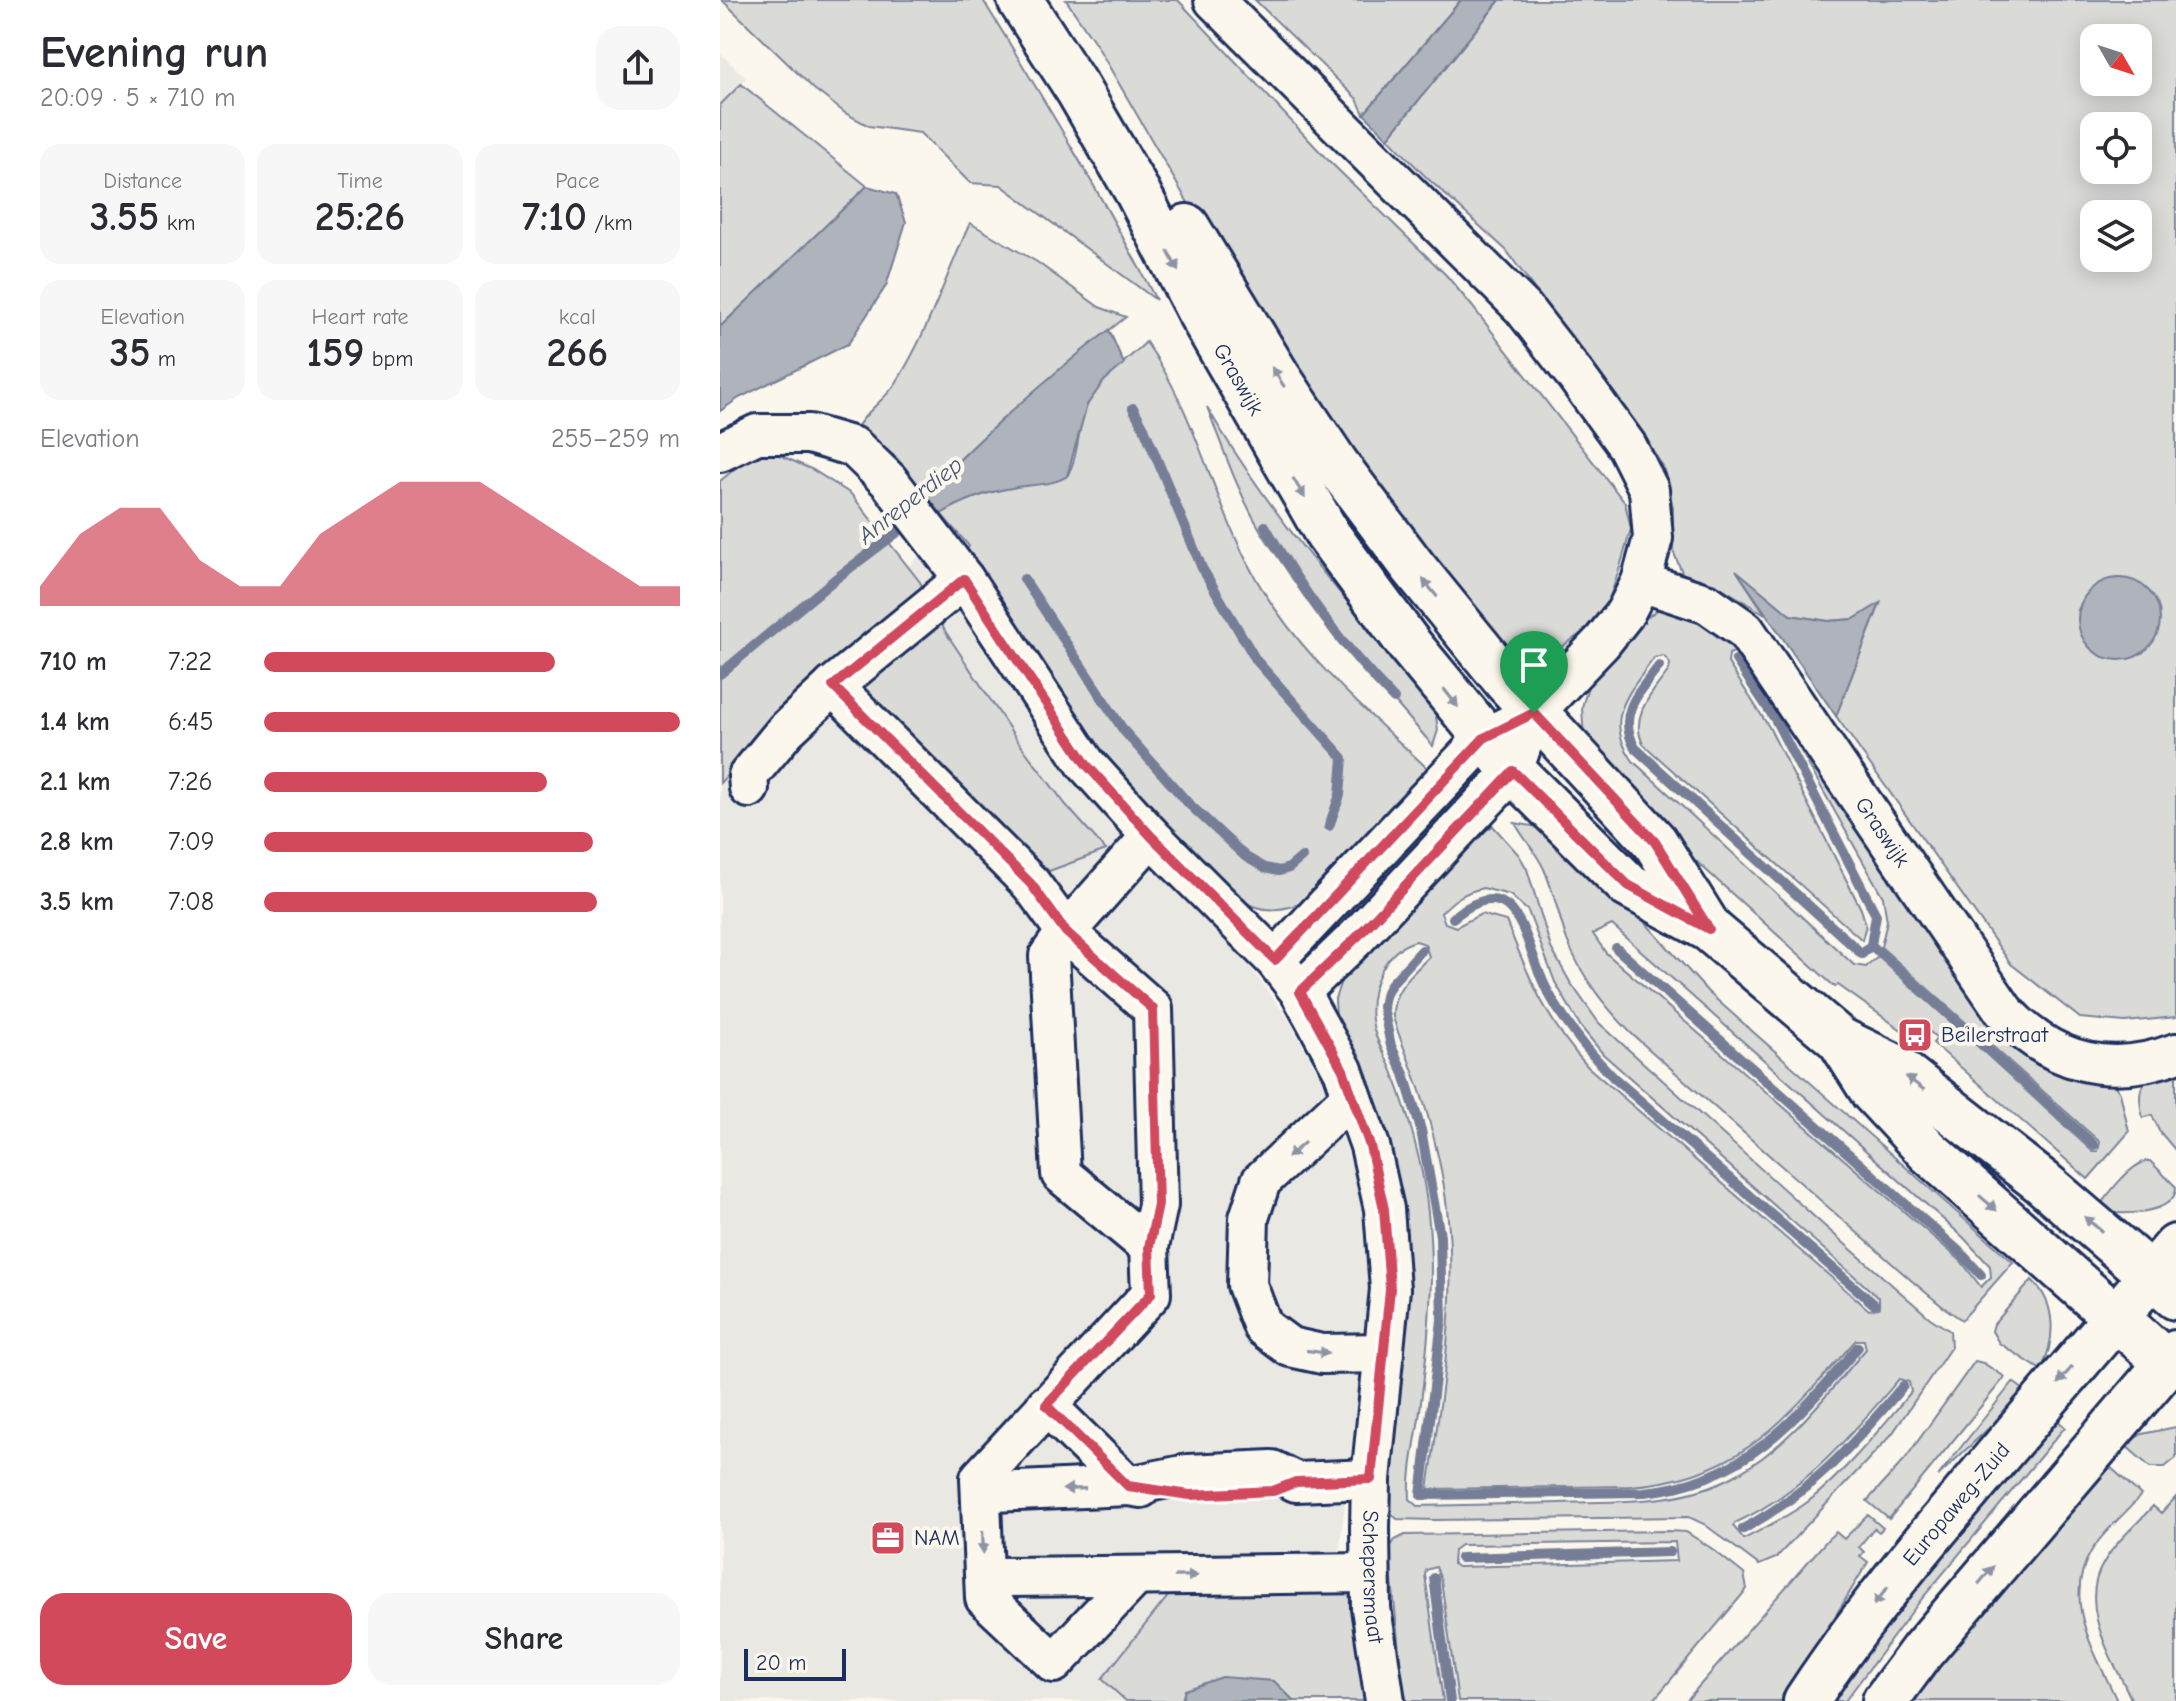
<!DOCTYPE html>
<html lang="en">
<head>
<meta charset="utf-8">
<style>
	:root { --surface:#fff; --page:#f7f7f7; --text:#2b2b33; --muted:#7c7c81; --accent:#d1495b }
	body { margin:0; font-family:"Comic Neue",sans-serif; background:var(--page); color:var(--text); height:100vh; display:flex; flex-direction:column; font-size:30px; white-space:nowrap }
	* { box-sizing:border-box; margin:0 }
	p { font-size:26px; color:var(--muted) }
	.icon { flex:none; width:44px; height:44px; fill:none; stroke:currentColor; stroke-width:2; stroke-linecap:round; stroke-linejoin:round }
	.map { position:relative; flex:1; overflow:hidden }
	.sheet { display:flex; flex-direction:column; background:var(--surface); width:720px }
	.sheet>* { flex:none }
	.needle { width:52px; rotate:129deg }
	.tools { position:absolute; left:1360px; top:24px; display:grid; gap:16px }
	.tools a { display:grid; place-items:center; width:72px; height:72px; border-radius:16px; background:var(--surface); box-shadow:0 4px 20px #0003; font-size:40px }
	.scale { position:absolute; left:24px; bottom:20px; width:102px; box-sizing:border-box; padding-left:8px; border:4px solid #1b2f5e; border-top:0; font-size:22px; line-height:28px; white-space:nowrap; color:#1b2f5e; -webkit-text-stroke:6px #fbf7ec; paint-order:stroke }
	.pin { position:absolute; display:grid; place-items:center; width:68px; height:68px; color:#fff; margin:-82px -34px; border-radius:50% 50% 50% 0; rotate:-45deg; box-shadow:0 0 8px #0007 }
	.pin .icon { rotate:45deg }
	.round { display:grid; place-items:center; flex:none; width:84px; height:84px; border-radius:24px; background:var(--page) }
	.headline { display:flex; align-items:center; justify-content:space-between; height:136px; padding:0 40px }
	h1 { font-size:44px; font-weight:800; line-height:60px }
	.stats { display:grid; grid-template-columns:repeat(3,1fr); gap:12px; height:136px; padding:8px 40px }
	.stats div { display:grid; align-content:center; border-radius:20px; background:var(--page); text-align:center }
	.stats b { font-size:40px; font-weight:800 }
	.stats small { font-size:22px; font-weight:400 }
	.stats p { font-size:22px }
	.chart { height:224px; padding:16px 40px }
	.chart p { display:flex; justify-content:space-between }
	.chart svg { width:100%; height:144px; margin-top:8px; fill:var(--accent); opacity:.7 }
	.cta { display:flex; gap:16px; margin-top:auto; padding:16px 40px }
	.cta a { flex:1; height:92px; border-radius:24px; background:var(--accent); color:#fff; font-size:32px; font-weight:800; line-height:92px; text-align:center }
	.cta a+a { background:var(--page); color:var(--text) }
	ul { padding:0 40px; list-style:none; font-size:26px }
	li { display:grid; grid-template-columns:128px 96px 1fr; align-items:center; height:60px }
	li i { height:20px; border-radius:10px; background:var(--accent) }
	main { display:flex; flex:1; min-height:0 }
	.map>svg:first-child { display:block }
	.built { fill:#eae8e2 }
	.green { fill:#dadad7; stroke:#7a849a; stroke-width:2; fill-rule:evenodd }
	.water { fill:#afb3bb; stroke:#747e96; stroke-width:2 }
	.lines { fill:none; stroke-linecap:round; stroke-linejoin:round }
	.stream { stroke:#747e96; stroke-width:10 }
	.minor-casing { stroke:#1b2f5e; stroke-width:44 }
	.major-casing { stroke:#1b2f5e; stroke-width:50 }
	.minor { stroke:#fbf7ec; stroke-width:38 }
	.major { stroke:#fbf7ec; stroke-width:44 }
	.oneway { fill:#8b93a5 }
	.route-casing { stroke:#fff; stroke-width:16 }
	.route { stroke:#d1495b; stroke-width:10 }
	.labels { text-anchor:middle; dominant-baseline:central; stroke-width:8; stroke-linejoin:round; paint-order:stroke }
	.street-label { font-size:22px; fill:#1b2f5e; stroke:#fbf7ec }
	.poi-label { font-size:22px; fill:#1b2f5e; stroke:#fbf7ec; text-anchor:start }
	.water-label { font-size:24px; font-style:italic; fill:#47577a; stroke:#fbf7ec }
</style>
</head>
<body>
<main>
<section class="sheet">
<div class="headline"><div><h1>Evening run</h1><p>20:09 · 5 × 710 m</p></div><a class="round"><svg class="icon" aria-label="share" viewBox="0 0 24 24"><path d="M12 15V3M7 8l5-5 5 5M5 13v7h14v-7"/></svg></a></div>
<div class="stats">
<div><p>Distance</p><b>3.55<small> km</small></b></div>
<div><p>Time</p><b>25:26</b></div>
<div><p>Pace</p><b>7:10<small> /km</small></b></div>
</div>
<div class="stats">
<div><p>Elevation</p><b>35<small> m</small></b></div>
<div><p>Heart rate</p><b>159<small> bpm</small></b></div>
<div><p>kcal</p><b>266</b></div>
</div>
<div class="chart"><p><span>Elevation</span>255–259 m</p>
<svg viewBox="0 0 160 44" preserveAspectRatio="none"><path d="M0 44V38L10 22L20 14L30 14L40 30L50 38L60 38L70 22L80 14L90 6L100 6L110 6L120 14L130 22L140 30L150 38L160 38V44z"/></svg>
</div>
<ul>
<li><b>710 m</b>7:22<i style="width:70%"></i></li>
<li><b>1.4 km</b>6:45<i style="width:100%"></i></li>
<li><b>2.1 km</b>7:26<i style="width:68%"></i></li>
<li><b>2.8 km</b>7:09<i style="width:79%"></i></li>
<li><b>3.5 km</b>7:08<i style="width:80%"></i></li>
</ul>
<div class="cta"><a>Save</a><a>Share</a></div>
</section>
<div class="map">
<svg width="1456" height="1701" viewBox="0 0 1456 1701">
	<rect width="100%" height="100%" fill="#fbf7ec"/>
	<filter id="ink" filterUnits="userSpaceOnUse"><feTurbulence type="fractalNoise" baseFrequency=".0125" numOctaves="2"/><feDisplacementMap in="SourceGraphic" scale="16" xChannelSelector="R" yChannelSelector="G"/><feConvolveMatrix kernelMatrix="1 2 1 2 8 2 1 2 1" color-interpolation-filters="sRGB"/></filter>
	<g filter="url(#ink)">
		<path class="built" d="M0 53 26 78 0 105Z
			M203 553 423 854 518 951 567 1017 607 1088 641 1193 649 1297 618 1563 624 1701H0V731Z"/>
		<path class="green" d="M2 0H263C323 98 383 197 436 300L281 185 250 183 200 133 149 126 125 113 94 89Z
			M346 0H458L604 156 726 275 752 306 905 503 911 529 900 567 889 600 863 632 837 650 808 653 782 647 755 631 529 308 376 44Z
			M535 0H741L644 114 637 99Z
			M780 0H1456V1017L1405 1022 1360 1018 1291 964 1116 716 1160 604 1134 619 1108 621 1070 615 1018 573 1045 614 995 584 964 577 953 551V507L943 466 786 250 706 177 668 138ZM1374 38H1418V82H1374ZM1374 126H1418V170H1374ZM1374 214H1418V258H1374ZM1398 578C1420 583 1430 590 1439 610H1358C1367 590 1377 582 1398 578Z
			M21 84 147 186 0 327V105Z
			M250 223 317 262 379 307 406 317C335 372 267 430 204 495L175 456 135 431C145 411 164 401 176 383 207 334 226 276 250 223Z
			M426 342C475 411 491 494 530 568 573 649 642 707 707 768V773L588 900C564 912 543 913 519 900L410 788 380 752 247 549 249 546 221 514C244 500 271 491 298 486 314 484 332 484 347 476 359 457 357 429 366 408 377 381 406 362 426 342Z
			M487 407C549 514 633 610 714 703L718 730 713 746C655 678 592 611 544 536 519 496 504 451 487 407Z
			M35 452 55 453 93 470 131 494 200 582 225 631 297 740 346 805 386 850 329 871 105 671 0 783V481Z
			M949 606 1005 627 1261 1001 1395 1086 1400 1093 1409 1132 1368 1179 1213 1043 1217 1038 1205 1028 1201 1032 1196 1029 1190 1036 1118 985 1115 987 943 831 864 740 862 707 869 683 923 620 939 609ZM1017 651 1056 707 1163 897 1167 921 1161 947 1380 1142 1378 1151 1373 1152 1162 959 1158 957 1146 967 1134 965 913 761C882 719 909 693 934 658L944 656 950 664 949 670C933 692 909 715 923 744L1142 940 1146 925 1141 909 1049 727 1008 663 1009 654Z
			M795 823 829 829 875 867 988 992 1293 1262 1242 1320 1222 1306 1192 1281 914 1036C885 1007 862 978 847 940 839 917 834 892 824 869 816 852 803 838 795 823ZM892 925 1243 1237 1270 1266 1271 1277 1261 1287 1241 1261 886 953 873 934Z
			M773 826 799 855 807 869 831 948 850 982 879 1023 1109 1230 1210 1318 1230 1331 1231 1347 1172 1434 1056 1558 1039 1565 984 1524 969 1517 715 1520 677 1519 671 1513 670 1476 684 1324 616 1018 615 999 623 975 743 844ZM763 888 790 895 808 911 835 982 861 1027 883 1054 1159 1298V1308L1149 1310 868 1067C826 1021 809 977 786 921L761 914 736 927 725 923 721 913C734 899 745 892 763 888ZM696 941 705 944 709 957C691 975 672 990 673 1017 679 1037 687 1055 694 1074 704 1101 712 1128 718 1156 744 1268 724 1378 708 1489L909 1486C1022 1479 1066 1418 1136 1340H1144L1146 1349C1106 1395 1069 1446 1014 1476 961 1505 898 1501 840 1503 793 1504 746 1505 698 1506L690 1499C688 1468 698 1434 701 1402 711 1320 718 1240 699 1159 692 1129 683 1099 672 1071 665 1054 654 1038 652 1020 648 989 664 949 696 941ZM1179 1379 1189 1382 1191 1392C1159 1430 1128 1469 1089 1501 1069 1516 1046 1527 1024 1539L1013 1526 1015 1523C1085 1491 1130 1436 1179 1379Z
			M1456 1067V1151L1440 1132 1432 1115 1423 1118C1414 1081 1424 1080 1456 1067Z
			M1426 1161H1430L1456 1187C1456 1216 1395 1216 1376 1210 1389 1194 1406 1168 1426 1161Z
			M1312 1280C1338 1305 1335 1341 1321 1370L1279 1343 1272 1331 1274 1324Z
			M1255 1361 1263 1363 1285 1377 1169 1519 1147 1501 1185 1459Z
			M1293 1382 1307 1392 1218 1476Z
			M1335 1418 1345 1427 1200 1601 1125 1701H1105L1147 1641Z
			M1456 1427V1458L1445 1467H1430L1405 1445 1422 1434Z
			M1387 1464 1421 1495C1406 1514 1385 1529 1372 1550 1340 1601 1376 1653 1397 1701H1186Z
			M1456 1497V1701H1412C1394 1660 1356 1606 1384 1562 1396 1541 1417 1524 1433 1506L1441 1513Z
			M1148 1515 1163 1528 1159 1532 1154 1528 1139 1547 1144 1552 1140 1556 1148 1562 1079 1676 1067 1701H966L1108 1539 1116 1532 1124 1539Z
			M949 1531 966 1532 991 1548 1024 1574 1027 1589 933 1701H738L721 1580 716 1567 706 1570 705 1575 723 1701H684L669 1549 675 1540 685 1535ZM955 1542 957 1561 738 1567 733 1564 734 1550 741 1545Z
			M629 1588 645 1701H574L553 1681 465 1690 462 1701H406L382 1679 449 1595Z"/>
		<path class="water" d="M741 0H780L668 138 644 114Z
			M147 186 176 194 186 222 166 286 128 344 19 398 0 411V327Z
			M389 330 404 364 384 381 367 405 347 476C333 486 309 484 292 488 267 492 242 501 221 514L204 495C262 436 323 380 389 330Z
			M1016 570 1070 615 1108 621 1134 619 1160 603 1116 716Z
			M1358 619a41 41 0 1 1 82 0a41 41 0 1 1-82 0Z
			M502 1677 554 1681 574 1701H462L465 1690Z"/>
		<g class="lines">
			<path class="stream" d="M413 408 424 428 482 568 536 660 623 758 620 795 609 826
				M545 526C581 590 622 646 674 699
				M304 579 404 731 469 804 526 857 545 868 559 871 569 868 582 857
				M939 666C919 693 896 713 915 748L1142 954 1151 945 1156 915 1055 719 1016 660
				M0 674 114 580 191 522
				M733 918C801 862 805 950 827 990 845 1024 867 1051 894 1078L1154 1304
				M1151 945 1374 1145
				M896 948 1242 1254 1261 1275
				M702 950 671 984 665 996 663 1007 671 1046 684 1074 701 1130 720 1236 722 1320 701 1495 924 1492C1024 1483 1077 1419 1138 1347
				M1023 1529C1094 1490 1131 1447 1183 1386
				M741 1558 950 1552
				M714 1578 730 1701"/>
			<defs>
				<g id="minor">
					<path d="M494 0 803 308 856 376 907 446 929 490 933 538 921 582 905 613 882 642 814 713 764 738 555 960"/>
					<path id="s1" d="M0 452 37 434H89L134 447 169 481 244 579 366 764 431 836 555 960 580 992 623 1070 650 1146 664 1209 670 1289 651 1479 650 1528 651 1608 665 1701"/>
					<path id="s2" d="M921 582 988 604 1025 630 1284 1011C1331 1063 1390 1078 1456 1053"/>
					<path d="M113 686 311 884 346 932 433 1009 438 1205 429 1247"/>
					<path d="M29 788 28 776 66 730 113 686 244 579"/>
					<path d="M580 992 637 937 793 771 803 742"/>
					<path d="M632 1096 541 1181 529 1218 527 1285 543 1327 570 1347 602 1354 664 1353"/>
					<path d="M326 1405 408 1486 421 1488"/>
					<path d="M274 1492 408 1486 468 1474 552 1470 576 1482 651 1479"/>
					<path d="M276 1577 650 1573"/>
					<path d="M415 1577 334 1663 265 1598 260 1478 431 1294 429 1247 341 1174 329 956 346 932 431 836"/>
				</g>
				<g id="major">
					<path id="s3" d="M300 0 358 90 418 193 479 311 608 535 691 647 793 771 908 885 989 929 1120 1040 1174 1066 1322 1182 1456 1297"/>
					<path d="M467 227 558 377 616 464 694 568 786 681 935 842 988 927"/>
					<path d="M1120 1040 1153 1092 1209 1152 1447 1363"/>
					<path id="s4" d="M1086 1701C1133 1629 1186 1563 1242 1498 1312 1414 1384 1331 1456 1247"/>
					<path d="M1165 1701 1202 1651 1456 1353"/>
				</g>
			</defs>
			<use href="#minor" class="minor-casing"/>
			<use href="#major" class="major-casing"/>
			<use href="#minor" class="minor"/>
			<use href="#major" class="major"/>
		</g>
		<defs><path id="oneway-solid" d="M-6-.8H1V-3.2L6.5 0L1 3.2V.8H-6Z" transform="scale(2)"/></defs>
		<g class="oneway">
			<use href="#oneway-solid" transform="translate(453 261) rotate(63)"/>
			<use href="#oneway-solid" transform="translate(558 377) rotate(-123)"/>
			<use href="#oneway-solid" transform="translate(579 488) rotate(59)"/>
			<use href="#oneway-solid" transform="translate(710 588) rotate(-129)"/>
			<use href="#oneway-solid" transform="translate(731 698) rotate(52)"/>
			<use href="#oneway-solid" transform="translate(1195 1083) rotate(-143)"/>
			<use href="#oneway-solid" transform="translate(576 1150) rotate(139)"/>
			<use href="#oneway-solid" transform="translate(1268 1203) rotate(41)"/>
			<use href="#oneway-solid" transform="translate(1373 1224) rotate(-140)"/>
			<use href="#oneway-solid" transform="translate(598 1352) rotate(8)"/>
			<use href="#oneway-solid" transform="translate(1345 1375) rotate(131)"/>
			<use href="#oneway-solid" transform="translate(354 1489) rotate(178)"/>
			<use href="#oneway-solid" transform="translate(263 1542) rotate(88)"/>
			<use href="#oneway-solid" transform="translate(1266 1575) rotate(-50)"/>
			<use href="#oneway-solid" transform="translate(466 1576) rotate(-1)"/>
			<use href="#oneway-solid" transform="translate(1161 1596) rotate(128)"/>
		</g>
	</g>
	<g class="lines" filter="url(#ink)">
		<defs>
			<path id="route" d="M244 579 366 764 431 836 555 960 764 738 814 713 935 842 989 929 908 885 793 771 637 937 580 992 623 1070 650 1146 664 1209 670 1289 651 1479 576 1482 553 1491 470 1495 408 1486 326 1405 431 1294 429 1247 438 1205 433 1009 346 932 311 884 113 686Z"/>
		</defs>
		<use href="#route" class="route-casing"/>
		<use href="#route" class="route"/>
	</g>
	<defs>
		<symbol id="bus-square" viewBox="-11 -11 22 22"><rect x="-9" y="-9" width="18" height="18" rx="4" fill="#d1495b" stroke="#fbf7ec"/><path d="M-5-6H5V4H4V6H2V4H-2V6H-4V4H-5ZM-3.5-4V0h7V-4ZM-3.5 1.2v1.5H-2V1.2ZM2 1.2v1.5H3.5V1.2Z" fill="#fff"/></symbol>
		<symbol id="office-square" viewBox="-11 -11 22 22"><rect x="-9" y="-9" width="18" height="18" rx="4" fill="#d1495b" stroke="#fbf7ec"/><path d="M-6-3h4V-5.5h4V-3h4V5H-6ZM-1-4.5V-3h2v-1.5ZM-6 0V1H6V0Z" fill="#fff"/></symbol>
	</defs>
	<g fill-rule="evenodd">
		<use href="#bus-square" x="1175" y="1015" width="40" height="40"/>
		<use href="#office-square" x="148" y="1518" width="40" height="40"/>
	</g>
	<g class="labels">
		<g class="street-label">
			<text stroke="none"><textPath href="#s3" startOffset="438">Graswijk</textPath></text>
			<text stroke="none"><textPath href="#s2" startOffset="360">Graswijk</textPath></text>
			<text stroke="none"><textPath href="#s4" startOffset="248">Europaweg-Zuid</textPath></text>
			<text stroke="none"><textPath href="#s1" startOffset="1450">Schepersmaat</textPath></text>
		</g>
		<g class="poi-label">
			<text x="1221" y="1035">Beilerstraat</text>
			<text x="194" y="1538">NAM</text>
		</g>
		<g class="water-label">
			<text transform="translate(190 500) rotate(-38)">Anreperdiep</text>
		</g>
	</g>
</svg>
<div class="tools">
<a><svg class="needle" viewBox="-14 -14 28 28"><path d="M0-13l5 13h-10z" fill="#e53935"/><path d="M0 13l5-13h-10z" fill="#7c7c81"/></svg></a>
<a><svg class="icon" aria-label="locate" viewBox="0 0 24 24"><circle cx="12" cy="12" r="6"/><path d="M12 2v4M12 18v4M2 12h4M18 12h4"/></svg></a>
<a><svg class="icon" aria-label="layers" viewBox="0 0 24 24"><path d="M12 4l9 5-9 5-9-5zM3 14l9 5 9-5"/></svg></a>
</div>
<div class="scale">20 m</div>
<div class="pin" style="left:814px;top:713px;background:#1e9e55"><svg class="icon" aria-label="arrive" viewBox="0 0 24 24"><path d="M6 21V4h12l-3 4 3 4H6"/></svg></div>
</div>
</main>
</body>
</html>
